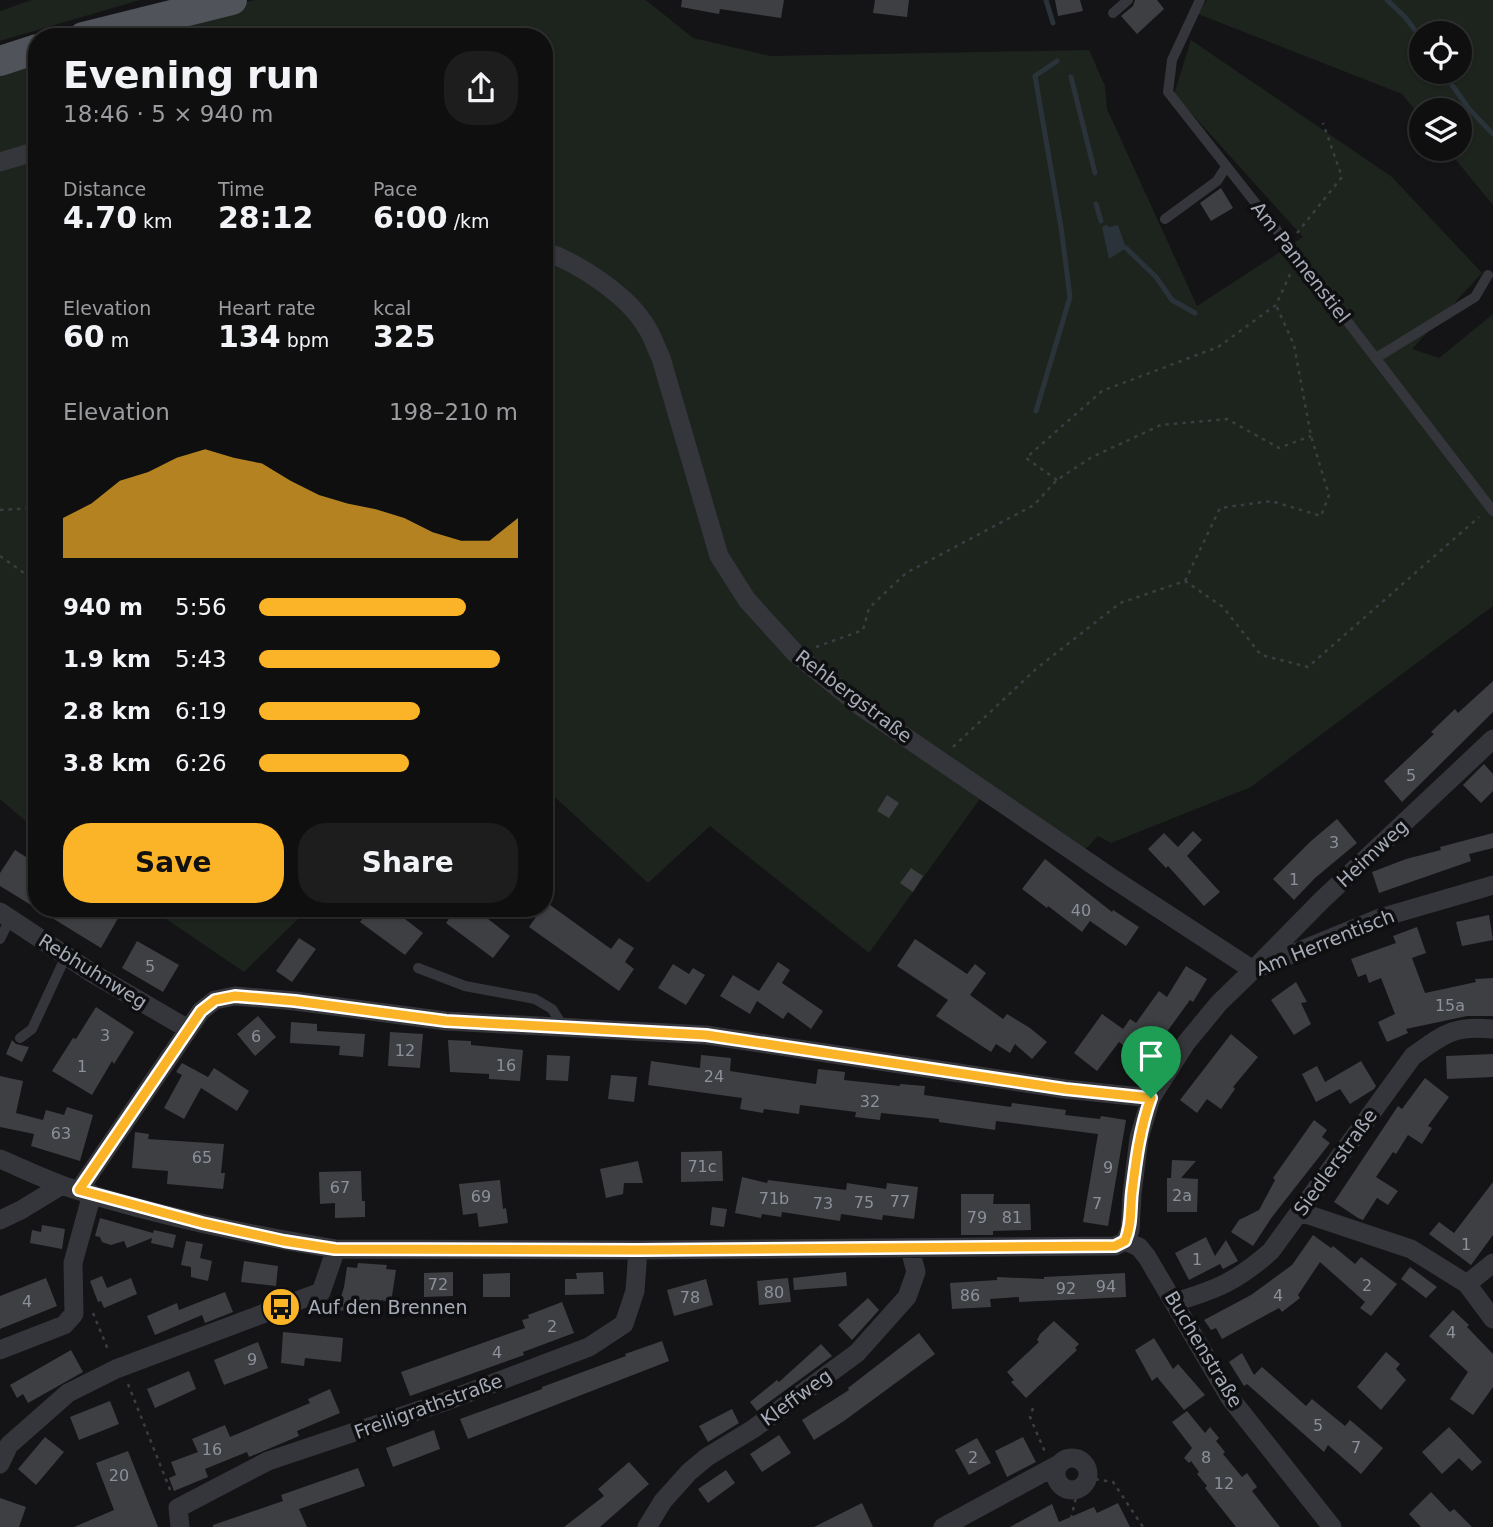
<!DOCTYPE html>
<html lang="en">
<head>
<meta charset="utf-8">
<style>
	:root { --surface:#0f0f10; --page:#1d1d1e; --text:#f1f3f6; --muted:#9b9c9f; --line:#2f2f30; --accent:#fbb327 }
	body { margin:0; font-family:"DejaVu Sans",sans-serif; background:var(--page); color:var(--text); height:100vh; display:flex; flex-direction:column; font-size:26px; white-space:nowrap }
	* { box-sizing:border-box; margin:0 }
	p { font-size:23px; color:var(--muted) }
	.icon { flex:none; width:38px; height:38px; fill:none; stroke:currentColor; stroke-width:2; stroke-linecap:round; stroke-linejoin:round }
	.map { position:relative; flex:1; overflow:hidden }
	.sheet { position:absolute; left:28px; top:28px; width:525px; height:889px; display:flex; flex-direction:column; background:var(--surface); border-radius:28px; box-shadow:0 2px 5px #0004,0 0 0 2px var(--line) }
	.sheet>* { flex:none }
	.controls { position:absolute; left:1409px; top:21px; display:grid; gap:14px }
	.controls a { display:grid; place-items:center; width:63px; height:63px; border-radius:50%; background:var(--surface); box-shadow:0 2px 5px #0004,0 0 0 2px var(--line); font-size:35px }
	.pin { position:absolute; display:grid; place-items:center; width:60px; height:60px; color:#fff; margin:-72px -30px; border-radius:50% 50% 50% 0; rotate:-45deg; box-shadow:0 0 7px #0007 }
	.pin .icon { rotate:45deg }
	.round { display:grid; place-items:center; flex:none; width:74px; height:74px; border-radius:28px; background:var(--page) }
	.overview { display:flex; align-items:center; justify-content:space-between; height:119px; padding:0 35px }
	h1 { font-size:38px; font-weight:800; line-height:52px }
	.figures { display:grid; grid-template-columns:repeat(3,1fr); gap:10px; height:119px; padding:7px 35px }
	.figures div { display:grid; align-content:center }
	.figures b { font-size:30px; font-weight:800 }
	.figures small { font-size:19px; font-weight:400 }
	.figures p { font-size:19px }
	.chart { height:196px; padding:14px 35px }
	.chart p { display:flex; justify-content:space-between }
	.chart svg { width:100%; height:126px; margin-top:7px; fill:var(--accent); opacity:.7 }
	.primary-button { display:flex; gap:14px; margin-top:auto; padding:14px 35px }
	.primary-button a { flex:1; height:80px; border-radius:28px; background:var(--accent); color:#111; font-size:28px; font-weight:800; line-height:80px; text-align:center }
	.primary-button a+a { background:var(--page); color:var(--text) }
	ul { padding:0 35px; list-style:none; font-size:23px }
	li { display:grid; grid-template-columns:112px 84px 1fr; align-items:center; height:52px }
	li i { height:18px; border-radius:9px; background:var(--accent) }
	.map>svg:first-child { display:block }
	.green { fill:#1c241d; fill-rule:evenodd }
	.water { fill:#2a333a }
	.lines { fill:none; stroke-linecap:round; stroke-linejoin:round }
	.stream { stroke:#2a333a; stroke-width:5 }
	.building { fill:#3e3f43 }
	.path { stroke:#3b3d42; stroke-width:2.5; stroke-dasharray:3.5 5; stroke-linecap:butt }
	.lane { stroke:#35363b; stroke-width:10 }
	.street { stroke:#35363b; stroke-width:19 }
	.primary { stroke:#51535a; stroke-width:30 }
	.route-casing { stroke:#fff; stroke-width:14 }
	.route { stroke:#fbb327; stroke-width:9 }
	.labels { text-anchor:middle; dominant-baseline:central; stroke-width:7; stroke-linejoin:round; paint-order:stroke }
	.number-label { font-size:16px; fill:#8b909a }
	.street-label { font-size:19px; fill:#a5abb7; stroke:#0f0f11 }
	.poi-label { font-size:19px; fill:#a5abb7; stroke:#0f0f11; text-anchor:start }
</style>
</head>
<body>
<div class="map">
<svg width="1493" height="1527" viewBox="0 0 1493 1527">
	<rect width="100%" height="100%" fill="#141416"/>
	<path class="green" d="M32 0H140L0 41V11Z
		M255 0H646L693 38 771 56 1089 50 1105 86 1107 109 1197 306 1303 237 1174 94 1191 40 1392 177 1482 273 1412 349 1439 358 1493 314V606L1251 787 1111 843 1098 836 1084 851 987 789 869 953 710 826 648 883 544 787V37H107Z
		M1207 0H1493V205L1447 149H1460V110H1421V117L1402 94 1198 14ZM1421 33H1460V72H1421Z
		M37 56V831L0 799V71Z
		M150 908H335L301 916 244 972Z"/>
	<path class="water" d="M1106 225 1109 227 1118 225 1126 248 1109 259 1102 227Z"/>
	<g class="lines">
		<path class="stream" d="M1046 0 1053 23
			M1387 0 1405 17 1421 38
			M1443 72 1469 109 1493 134
			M1071 77 1095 173
			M1096 204 1101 221
			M1126 248 1156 277 1172 300 1195 313
			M1036 411 1070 297 1061 227 1035 76 1057 61"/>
	</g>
	<path class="building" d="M682 0H784L781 18 720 9 719 14 681 7Z
		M875 0H909L907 17 873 13Z
		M1055 0H1080L1083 11 1058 16Z
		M1135 0H1157L1164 9 1137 34 1121 16 1133 6Z
		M1221 188 1233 208 1211 221 1200 203Z
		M1493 681V712L1402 802 1384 781 1434 734 1431 732 1455 709 1458 713Z
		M1484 764 1493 774V791L1481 803 1463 785Z
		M887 795 899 803 889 818 877 811Z
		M1337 819 1357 843 1315 878 1294 900 1273 879 1311 841Z
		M1193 831 1202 840 1187 856 1220 892 1204 906 1168 866 1166 868 1148 849 1164 833 1178 847Z
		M1493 833V848L1469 854 1471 861 1379 893 1372 872 1406 859 1441 850 1440 847Z
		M15 850 37 864V908H124L101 948 0 886V873Z
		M1045 859 1112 912 1113 910 1139 927 1126 946 1090 921 1082 932 1048 906 1047 908 1022 889Z
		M911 868 923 876 913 892 900 883Z
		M546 902 611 949 619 938 634 948 625 962 634 969 619 991 529 927 542 908H544Z
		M370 908H391L423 933 405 955 360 922Z
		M456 908H474L510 936 493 958 446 923Z
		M1489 915 1493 940 1462 946 1456 922Z
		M1417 927 1426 953 1412 958 1425 993 1476 982 1475 979 1493 978V1016H1467L1406 1029 1408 1033 1387 1042 1378 1022 1395 1014 1381 978 1369 983 1366 974 1358 977 1351 959 1396 943 1393 936Z
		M299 938 316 949 292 982 276 971Z
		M915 939 967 974 975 964 986 973 970 995 1003 1019 1007 1014 1030 1028 1047 1042 1032 1059 1015 1044 1010 1053 996 1044 991 1052 936 1016 948 1000 897 966Z
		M137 941 179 965 163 992 122 968Z
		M778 962 790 970 782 983 823 1011 811 1029 788 1012 783 1019 757 1001 750 1014 720 996 733 975 759 991Z
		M673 964 689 974 693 968 705 975 686 1005 658 988Z
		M1186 966 1207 979 1193 1002 1190 1000 1145 1062 1119 1042 1097 1071 1074 1053 1102 1014 1123 1029 1130 1019 1136 1023 1159 991 1167 997Z
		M1296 982 1307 1002 1301 1003 1311 1024 1294 1035 1271 1000Z
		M96 1007 134 1032 114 1064 112 1061 92 1095 52 1071 73 1038 76 1039Z
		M258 1016 276 1037 255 1056 237 1034Z
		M291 1022 317 1024V1031L365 1034 363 1057 339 1055 340 1046 290 1043Z
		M390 1032 423 1034 420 1068 388 1066Z
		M1231 1034 1258 1057 1233 1087 1235 1089 1221 1109 1207 1099 1197 1113 1180 1100Z
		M12 1040 16 1044 29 1047 22 1062 6 1054Z
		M448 1040 471 1041V1045L523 1050 520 1081 489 1079V1074L450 1072Z
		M1493 1054V1077L1447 1079 1446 1056Z
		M547 1055 570 1056 568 1081 546 1080Z
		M701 1055 731 1058 730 1071 782 1079 816 1084 818 1069 845 1072 844 1080 900 1086V1084L925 1086 924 1095 1011 1107 1012 1103 1066 1110 1065 1115 1100 1119 1101 1116 1126 1120 1108 1226 1083 1222 1098 1134 996 1121 995 1130 939 1122V1119L881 1113 880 1120 855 1117 856 1112 800 1105 799 1114 764 1109 763 1113 740 1109 742 1098 648 1085 651 1061 700 1068Z
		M1361 1061 1376 1086 1374 1089 1350 1104 1340 1089 1316 1102 1302 1074 1317 1066 1325 1082Z
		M182 1063 208 1077 214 1068 249 1091 237 1111 201 1088 184 1119 164 1108 182 1075 176 1072Z
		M611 1075 637 1077 634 1102 608 1099Z
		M0 1076 23 1081 16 1113 43 1120 46 1110 64 1115 67 1107 93 1115 80 1161 31 1146 34 1134 0 1127Z
		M1425 1078 1449 1097 1428 1126 1432 1128 1422 1144 1408 1135 1396 1154 1393 1152 1376 1177 1398 1191 1388 1205 1377 1198 1363 1220 1358 1218 1334 1202 1398 1106 1402 1109Z
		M1314 1120 1327 1130 1322 1137 1330 1143 1272 1217 1253 1246 1231 1232 1239 1220 1259 1210 1275 1180 1273 1178Z
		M135 1132 149 1134 148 1139 224 1144 221 1173H225L223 1189 167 1184 168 1171 132 1168Z
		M722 1151 723 1181 681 1182V1152Z
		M1172 1160 1196 1161 1181 1178 1198 1179 1197 1212H1167V1178H1171Z
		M638 1161 643 1183H624L623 1194 606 1198 600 1169Z
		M361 1171 362 1201H365V1217L335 1218V1203L320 1204 319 1172Z
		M742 1177 767 1183 768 1180 846 1190 847 1183 886 1189 887 1183 918 1187 914 1219 883 1215 882 1220 841 1214 840 1221 782 1212 781 1217 762 1214 761 1218 735 1213Z
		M500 1180 503 1209 506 1208 508 1223 479 1227 477 1213 463 1215 459 1184Z
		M1493 1182V1235L1471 1265 1429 1234 1439 1222 1454 1233Z
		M961 1194H994L993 1204H1030L1031 1230 993 1231V1235H961Z
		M712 1207 727 1209 724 1227 710 1225Z
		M100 1218 153 1233 154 1230 176 1235 173 1248 151 1243 152 1238 127 1248 124 1241 111 1245 102 1242 100 1237 95 1236Z
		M42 1225 65 1229 62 1249 30 1243 32 1230 41 1232Z
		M1313 1235 1331 1248 1333 1246 1355 1264 1361 1257 1397 1284 1371 1316 1360 1308 1365 1302 1320 1262 1298 1295 1300 1298 1282 1312 1279 1308 1222 1339 1216 1328 1211 1330 1204 1320 1251 1295 1292 1265Z
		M1206 1237 1215 1256 1226 1240 1238 1261 1223 1269 1220 1264 1189 1280 1175 1253Z
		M186 1241 203 1244 200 1258 212 1261 208 1281 191 1277V1267L181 1265Z
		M244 1261 278 1266 276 1286 241 1282Z
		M358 1263 387 1265 386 1269 396 1270 391 1302 381 1300 379 1315 337 1310 344 1287 347 1267 357 1268Z
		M1410 1267 1437 1287 1426 1298 1401 1279Z
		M453 1272V1296L424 1297V1273Z
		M603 1272 604 1294 565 1295V1279H577L576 1273Z
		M846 1272 847 1286 794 1290 793 1278Z
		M510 1273V1297H483V1274Z
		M1125 1273 1126 1297 1019 1302V1297L990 1299 991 1307 952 1309 950 1283 997 1280V1277L1044 1279V1277Z
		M102 1276 107 1288 131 1278 137 1294 104 1308 101 1301 98 1302 90 1281Z
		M46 1278 57 1306 0 1329V1296Z
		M788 1278 791 1302 759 1305 757 1281Z
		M706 1279 713 1305 674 1316 667 1290Z
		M225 1292 233 1312 205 1323 202 1315 155 1335 147 1316 177 1303 179 1310Z
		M868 1298 879 1310 852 1340 838 1325Z
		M562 1302 574 1333 523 1352 524 1355 410 1396 401 1372 525 1328 522 1320 529 1318 528 1315Z
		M1453 1310 1469 1325 1467 1327 1493 1354V1387L1473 1415 1450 1399 1468 1372 1429 1336Z
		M1054 1321 1079 1344 1075 1348 1077 1350 1026 1398 1011 1382 1014 1380 1007 1372 1039 1342 1037 1340 1040 1334Z
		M283 1332 343 1338 341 1362 305 1358 304 1366 281 1363Z
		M919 1333 935 1354 844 1421 814 1440 802 1420 849 1390 848 1388Z
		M1154 1338 1173 1369 1178 1364 1205 1395 1184 1410 1157 1377 1152 1381 1135 1350Z
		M662 1341 669 1361 468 1439 460 1419 542 1389V1387L626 1356 625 1354Z
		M258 1342 268 1368 224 1385 214 1360Z
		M821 1344 832 1356 757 1411 750 1402 777 1380 779 1382Z
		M71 1350 83 1372 28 1403 23 1394 17 1398 10 1385Z
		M1386 1352 1400 1364 1396 1369 1406 1380 1381 1410 1357 1387Z
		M1242 1353 1254 1375 1262 1367 1306 1406 1312 1399 1345 1426 1350 1420 1383 1448 1361 1474 1328 1445 1324 1452 1247 1384 1244 1386 1229 1362Z
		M189 1371 196 1389 155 1408 147 1389Z
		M330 1389 340 1413 297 1431 299 1436 249 1457 247 1452 205 1469 208 1477 174 1491 169 1478 176 1475 171 1462 198 1452 192 1439 225 1425 230 1437 310 1403 308 1399Z
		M110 1401 119 1424 79 1440 70 1417Z
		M732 1409 739 1423 708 1442 699 1426Z
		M1187 1411 1205 1433 1210 1427 1219 1438 1216 1441 1225 1452 1223 1454 1242 1477 1247 1473 1257 1487 1252 1491 1280 1527H1236L1205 1488 1207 1486 1197 1474 1199 1472 1191 1461 1189 1463 1184 1458 1192 1448 1172 1422Z
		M1449 1427 1482 1462 1472 1471 1459 1458 1442 1474 1422 1452Z
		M434 1430 440 1449 393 1467 386 1448Z
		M779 1435 791 1453 762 1472 750 1454Z
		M45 1437 64 1452 36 1485 18 1469Z
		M1023 1437 1036 1462 1007 1477 995 1451Z
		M977 1438 991 1463 969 1475 955 1450Z
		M128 1451 158 1527H74L114 1510 96 1463Z
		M629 1462 649 1484 600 1527H564L604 1496 598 1489Z
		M358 1468 365 1486 299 1509 307 1527H213V1525L283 1501 281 1495Z
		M726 1470 735 1483 708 1503 698 1489Z
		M1431 1492 1450 1512 1454 1509 1472 1527H1421L1409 1514Z
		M0 1498 26 1507 19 1527H0Z
		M862 1503 873 1527H814Z
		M1118 1503 1130 1527H1010L1052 1504 1059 1522 1094 1507 1097 1513Z"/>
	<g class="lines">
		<path class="path" d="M1297 233 1342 177 1323 123
			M1057 480 1026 458 1102 391 1218 347 1276 305 1291 272
			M0 510 37 508
			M0 556 37 582
			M1185 581 1220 508 1271 501 1321 516 1329 495 1311 436 1294 345 1276 305
			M816 647 863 630 869 608 906 573 1034 505 1057 480 1092 457 1161 425 1227 419 1279 448 1311 436
			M953 747 1036 669 1120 603 1185 581 1223 607 1261 655 1308 667 1479 517
			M93 1313 109 1352
			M128 1384 171 1492
			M1033 1408 1030 1417 1045 1452
			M1087 1478 1113 1482 1143 1527
			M1069 1527 1078 1489"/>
		<path class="lane" d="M1200 0 1172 60 1168 92 1298 257 1493 511
			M1113 13 1128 0
			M1165 219 1217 181 1226 167
			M1376 358 1475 297 1488 275
			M0 939 10 919
			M418 968 465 986 535 999 552 1009 563 1026
			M20 1038 32 1029 66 956"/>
		<path class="street" d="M0 162 37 151
			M544 251C579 263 629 296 647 328 653 337 656 348 661 358L719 556 747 600 796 654 860 706 1112 878 1253 970 1322 900 1493 739
			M0 912 92 973 188 1029
			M0 1159C21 1168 42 1178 64 1186 152 1215 245 1234 336 1249L638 1250 1115 1246 1125 1241
			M79 1190 201 1011 215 1000 235 996 295 1001 446 1021 706 1035 1065 1089 1151 1098
			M1300 1212 1411 1249 1467 1284 1493 1319
			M0 1220 21 1210 62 1185
			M1125 1241 1130 1230 1132 1194 1139 1138 1151 1098 1186 1043 1219 1003 1253 970 1380 918 1493 885
			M1125 1241 1139 1247 1147 1257 1230 1398 1332 1527
			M1467 1284 1493 1263
			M1175 1302C1218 1289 1237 1281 1271 1251L1413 1056C1444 1034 1454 1025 1493 1029
			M0 1350 64 1325 74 1314 73 1263 92 1194
			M1056 1474a16 16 0 1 1 32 0a16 16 0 1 1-32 0Z
			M0 1464 9 1445 68 1393 116 1369 321 1292 336 1249
			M180 1527 178 1508 268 1461 441 1403 589 1347 624 1324 635 1291 638 1250
			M647 1527 663 1501 689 1472 707 1457 753 1429 857 1353 907 1297 916 1272 910 1249
			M943 1527 1059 1464"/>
		<path class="primary" d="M83 37 232 0
			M0 61 37 49"/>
	</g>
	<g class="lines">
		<defs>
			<path id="route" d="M235 996 295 1001 446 1021 706 1035 1065 1089 1151 1098C1140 1128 1136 1160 1132 1192 1130 1209 1132 1225 1125 1241L1115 1246 638 1250 335 1249 284 1241 202 1223 79 1190 201 1011 215 1000Z"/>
		</defs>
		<use href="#route" class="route-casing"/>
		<use href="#route" class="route"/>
	</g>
	<defs>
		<symbol id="bus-disc" viewBox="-11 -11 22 22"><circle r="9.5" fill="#fbb327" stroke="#0f0f11"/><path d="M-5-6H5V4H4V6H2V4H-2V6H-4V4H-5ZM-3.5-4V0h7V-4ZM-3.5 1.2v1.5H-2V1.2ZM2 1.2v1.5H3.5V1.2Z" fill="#111"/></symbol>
	</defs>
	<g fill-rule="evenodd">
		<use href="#bus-disc" x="259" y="1285" width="44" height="44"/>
	</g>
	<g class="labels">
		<g class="number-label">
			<text x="1411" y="775">5</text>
			<text x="1334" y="842">3</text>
			<text x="1294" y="879">1</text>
			<text x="1081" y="910">40</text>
			<text x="150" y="966">5</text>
			<text x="1450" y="1005">15a</text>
			<text x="105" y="1035">3</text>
			<text x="256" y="1036">6</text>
			<text x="405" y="1050">12</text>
			<text x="506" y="1065">16</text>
			<text x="82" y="1066">1</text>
			<text x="714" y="1076">24</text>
			<text x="870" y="1101">32</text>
			<text x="61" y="1133">63</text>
			<text x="202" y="1157">65</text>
			<text x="702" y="1166">71c</text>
			<text x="1108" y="1167">9</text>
			<text x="340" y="1187">67</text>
			<text x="1182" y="1195">2a</text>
			<text x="481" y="1196">69</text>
			<text x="774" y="1198">71b</text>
			<text x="900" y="1201">77</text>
			<text x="864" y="1202">75</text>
			<text x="823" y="1203">73</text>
			<text x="1097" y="1203">7</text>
			<text x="977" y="1217">79</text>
			<text x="1012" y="1217">81</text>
			<text x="1466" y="1244">1</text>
			<text x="1197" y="1259">1</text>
			<text x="438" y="1284">72</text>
			<text x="1367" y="1285">2</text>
			<text x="1106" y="1286">94</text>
			<text x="1066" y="1288">92</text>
			<text x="774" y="1292">80</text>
			<text x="970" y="1295">86</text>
			<text x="1278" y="1295">4</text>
			<text x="690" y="1297">78</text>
			<text x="27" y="1301">4</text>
			<text x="552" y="1326">2</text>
			<text x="1451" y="1332">4</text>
			<text x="497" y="1352">4</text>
			<text x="252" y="1359">9</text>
			<text x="1318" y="1425">5</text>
			<text x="1356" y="1447">7</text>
			<text x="212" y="1449">16</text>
			<text x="973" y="1457">2</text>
			<text x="1206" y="1457">8</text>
			<text x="119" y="1475">20</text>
			<text x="1224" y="1483">12</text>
		</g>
		<g class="street-label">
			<text transform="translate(1301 262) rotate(52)">Am Pannenstiel</text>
			<text transform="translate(854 696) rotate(37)">Rehbergstraße</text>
			<text transform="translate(1372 853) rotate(-43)">Heimweg</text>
			<text transform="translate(1325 942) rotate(-22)">Am Herrentisch</text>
			<text transform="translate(93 971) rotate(32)">Rebhuhnweg</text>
			<text transform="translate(1335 1162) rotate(-54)">Siedlerstraße</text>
			<text transform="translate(1204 1349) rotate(59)">Buchenstraße</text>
			<text transform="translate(796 1397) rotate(-36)">Kleffweg</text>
			<text transform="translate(428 1406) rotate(-20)">Freiligrathstraße</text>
		</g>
		<g class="poi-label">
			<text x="308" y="1307">Auf den Brennen</text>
		</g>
	</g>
</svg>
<div class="controls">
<a><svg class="icon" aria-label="locate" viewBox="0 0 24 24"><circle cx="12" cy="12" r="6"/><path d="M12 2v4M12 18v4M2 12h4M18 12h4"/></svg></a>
<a><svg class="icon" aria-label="layers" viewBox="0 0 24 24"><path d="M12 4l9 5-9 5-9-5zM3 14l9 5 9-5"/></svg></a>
</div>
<div class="pin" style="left:1151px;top:1098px;background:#1e9e55"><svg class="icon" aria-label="arrive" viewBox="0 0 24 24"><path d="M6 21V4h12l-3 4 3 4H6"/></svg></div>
<section class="sheet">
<div class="overview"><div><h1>Evening run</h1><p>18:46 · 5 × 940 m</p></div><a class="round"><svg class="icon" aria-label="share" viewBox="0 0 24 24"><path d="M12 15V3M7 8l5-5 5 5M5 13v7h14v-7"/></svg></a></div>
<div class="figures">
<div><p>Distance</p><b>4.70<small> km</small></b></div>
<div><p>Time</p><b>28:12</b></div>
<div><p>Pace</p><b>6:00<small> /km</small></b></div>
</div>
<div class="figures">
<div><p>Elevation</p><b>60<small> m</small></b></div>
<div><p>Heart rate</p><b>134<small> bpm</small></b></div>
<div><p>kcal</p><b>325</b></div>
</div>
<div class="chart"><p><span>Elevation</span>198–210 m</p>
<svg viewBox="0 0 160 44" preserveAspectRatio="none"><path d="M0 44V30L10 25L20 17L30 14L40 9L50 6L60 9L70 11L80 17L90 22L100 25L110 27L120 30L130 35L140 38L150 38L160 30V44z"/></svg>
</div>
<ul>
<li><b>940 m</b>5:56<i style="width:80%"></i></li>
<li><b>1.9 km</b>5:43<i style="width:93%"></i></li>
<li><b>2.8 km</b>6:19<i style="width:62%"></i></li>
<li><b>3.8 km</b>6:26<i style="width:58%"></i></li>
</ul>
<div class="primary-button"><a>Save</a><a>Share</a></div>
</section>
</div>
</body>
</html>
